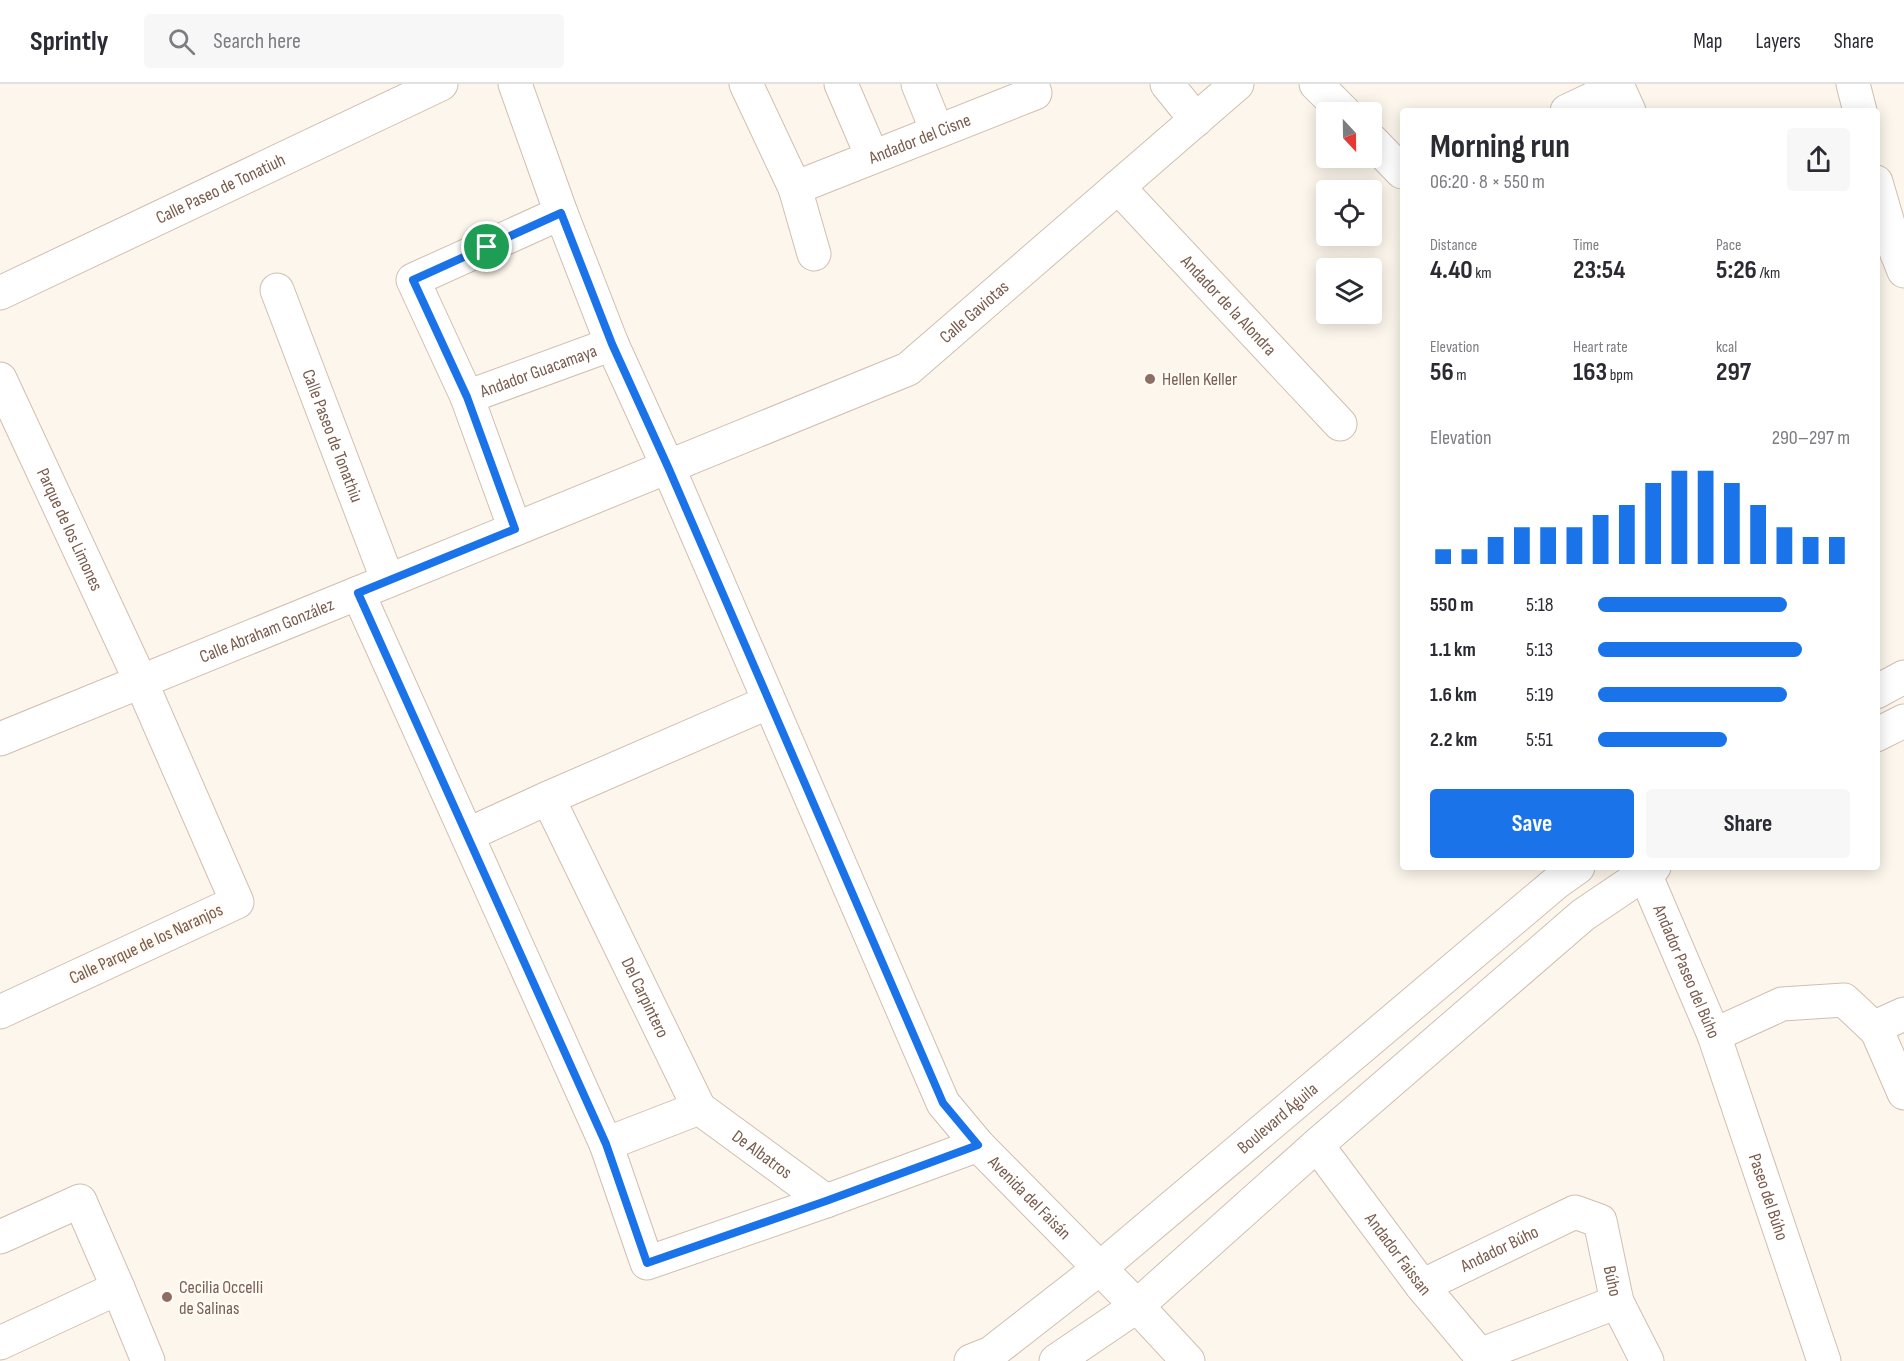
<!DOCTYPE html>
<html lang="en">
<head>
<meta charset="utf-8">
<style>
	:root { --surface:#fff; --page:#f7f7f7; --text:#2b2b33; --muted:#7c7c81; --line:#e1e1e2; --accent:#1a73e8 }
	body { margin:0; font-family:"Sofia Sans Condensed",sans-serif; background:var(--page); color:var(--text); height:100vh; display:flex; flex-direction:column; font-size:22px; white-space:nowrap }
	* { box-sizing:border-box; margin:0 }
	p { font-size:20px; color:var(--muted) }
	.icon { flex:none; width:33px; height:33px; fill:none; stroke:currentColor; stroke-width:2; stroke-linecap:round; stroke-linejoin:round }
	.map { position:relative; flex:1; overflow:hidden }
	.panel { position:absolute; left:1400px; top:24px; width:480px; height:762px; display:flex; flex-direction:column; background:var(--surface); border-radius:6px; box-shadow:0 3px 15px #0003 }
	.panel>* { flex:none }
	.needle { width:39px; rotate:158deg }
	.buttons { position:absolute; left:1316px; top:18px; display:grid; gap:12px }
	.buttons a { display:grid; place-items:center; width:66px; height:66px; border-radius:6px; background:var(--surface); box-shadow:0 3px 15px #0003; font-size:30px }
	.pin { position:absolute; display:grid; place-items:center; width:51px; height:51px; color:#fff; margin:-26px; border:3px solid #fff; border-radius:50%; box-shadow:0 2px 6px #0007 }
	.round { display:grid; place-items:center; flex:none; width:63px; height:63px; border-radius:6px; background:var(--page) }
	.overview { display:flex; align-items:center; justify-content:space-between; height:102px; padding:0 30px }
	h1 { font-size:33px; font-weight:700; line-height:45px }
	.figures { display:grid; grid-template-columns:repeat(3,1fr); gap:9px; height:102px; padding:6px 30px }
	.figures div { display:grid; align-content:center }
	.figures b { font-size:26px; font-weight:700 }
	.figures small { font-size:16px; font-weight:400 }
	.figures p { font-size:16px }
	.chart { height:168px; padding:12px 30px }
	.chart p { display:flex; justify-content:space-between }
	.chart svg { width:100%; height:108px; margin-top:6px; stroke:var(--accent); stroke-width:6 }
	.button { display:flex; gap:12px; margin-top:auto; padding:12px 30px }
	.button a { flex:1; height:69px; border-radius:6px; background:var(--accent); color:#fff; font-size:24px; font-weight:700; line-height:69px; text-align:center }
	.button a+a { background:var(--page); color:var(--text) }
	ul { padding:0 30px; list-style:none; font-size:20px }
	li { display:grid; grid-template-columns:96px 72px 1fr; align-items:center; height:45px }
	li i { height:15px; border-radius:8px; background:var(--accent) }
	header { display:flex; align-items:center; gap:36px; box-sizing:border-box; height:84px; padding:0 30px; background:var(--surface); border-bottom:2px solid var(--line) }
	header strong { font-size:28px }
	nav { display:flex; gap:33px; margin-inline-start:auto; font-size:21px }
	.search { width:420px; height:54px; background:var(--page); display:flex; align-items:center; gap:15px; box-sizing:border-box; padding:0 21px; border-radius:6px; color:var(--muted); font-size:22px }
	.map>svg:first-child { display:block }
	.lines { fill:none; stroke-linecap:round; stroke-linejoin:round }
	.minor-casing { stroke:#d1beb0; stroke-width:35 }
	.tertiary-casing { stroke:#d1beb0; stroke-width:35 }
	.minor { stroke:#fff; stroke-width:33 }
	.tertiary { stroke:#fff; stroke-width:33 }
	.route-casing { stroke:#fff; stroke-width:12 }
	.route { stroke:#1a73e8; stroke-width:8 }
	.education-dot { fill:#8d6e63; stroke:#fffaf3; stroke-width:2 }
	.labels { text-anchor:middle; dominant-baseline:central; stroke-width:5; stroke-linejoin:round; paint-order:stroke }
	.street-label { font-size:18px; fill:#7a5c4d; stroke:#fffaf3 }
	.education-label { font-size:18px; fill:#785e54; stroke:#fffaf3; text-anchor:start }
</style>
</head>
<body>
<header>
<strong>Sprintly</strong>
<div class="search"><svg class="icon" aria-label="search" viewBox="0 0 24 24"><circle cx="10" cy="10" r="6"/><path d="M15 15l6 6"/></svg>Search here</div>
<nav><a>Map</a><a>Layers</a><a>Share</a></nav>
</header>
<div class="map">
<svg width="1904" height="1277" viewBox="0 0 1904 1277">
	<rect width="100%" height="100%" fill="#fdf6ec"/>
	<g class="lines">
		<defs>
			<g id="minor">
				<path id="s1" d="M515 0 561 129 612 260 668 383 943 1019 978 1061 1137 1222 1188 1277"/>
				<path d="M746 0 795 104 814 170"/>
				<path d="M841 0 872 72"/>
				<path d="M918 0 937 47"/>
				<path d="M1167 0 1196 36"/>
				<path d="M1316 0 1344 28"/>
				<path d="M1853 0 1860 27"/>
				<path d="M1567 27 1618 3 1629 27"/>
				<path d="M1371 56 1402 88"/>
				<path d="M1876 98 1896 167 1904 187"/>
				<path id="s2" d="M1118 103 1340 340"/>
				<path id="s3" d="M795 104 1035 9 1032 0"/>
				<path id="s4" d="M277 206 388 497"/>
				<path id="s5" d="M0 209 441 0"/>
				<path id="s6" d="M0 295 141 598 237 818 0 928"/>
				<path id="s7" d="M467 313 612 260"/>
				<path d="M515 445 467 313 413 196 561 129"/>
				<path d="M358 509 606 1060 647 1179 826 1117 978 1061"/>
				<path id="s8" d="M0 655 908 285 1237 0"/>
				<path id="s9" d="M548 714 699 1024 826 1117"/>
				<path d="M467 751 548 714 769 618"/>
				<path id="s10" d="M1645 790 1714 951 1824 1277"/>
				<path d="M1877 947 1884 939 1904 930"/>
				<path d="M1714 951 1782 920 1844 916 1877 947 1904 1009"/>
				<path d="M606 1060 699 1024"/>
				<path id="s11" d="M1317 1061 1422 1202 1485 1277"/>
				<path d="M0 1153 80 1117 118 1204 148 1277"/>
				<path id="s12" d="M1422 1202 1575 1128 1600 1137 1617 1218 1647 1277"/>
				<path d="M0 1259 118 1204"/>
				<path d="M1480 1271 1617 1218"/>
			</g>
			<g id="tertiary">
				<path d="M1876 608 1904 593"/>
				<path d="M1876 651 1904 637"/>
				<path id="s13" d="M971 1277 991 1269 1100 1184 1557 798 1578 783"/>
				<path d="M1056 1277 1137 1222 1317 1061 1583 831 1654 783"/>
			</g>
		</defs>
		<use href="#minor" class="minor-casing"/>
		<use href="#tertiary" class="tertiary-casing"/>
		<use href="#minor" class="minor"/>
		<use href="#tertiary" class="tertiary"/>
	</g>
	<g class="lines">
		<defs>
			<path id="route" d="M561 129 612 260 668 383 943 1019 978 1061 826 1117 647 1179 606 1060 358 509 515 445 467 313 413 196Z"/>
		</defs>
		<use href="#route" class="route-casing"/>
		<use href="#route" class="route"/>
	</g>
	<g class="education-dot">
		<circle cx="1150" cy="295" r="6"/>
		<circle cx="167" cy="1213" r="6"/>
	</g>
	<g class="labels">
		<g class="street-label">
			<text stroke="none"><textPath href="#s3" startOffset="134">Andador del Cisne</textPath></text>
			<text stroke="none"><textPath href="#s5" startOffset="244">Calle Paseo de Tonatiuh</textPath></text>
			<text stroke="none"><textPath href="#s2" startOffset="162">Andador de la Alondra</textPath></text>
			<text stroke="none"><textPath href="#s8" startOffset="1068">Calle Gaviotas</textPath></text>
			<text stroke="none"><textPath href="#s7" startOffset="76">Andador Guacamaya</textPath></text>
			<text stroke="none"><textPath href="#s4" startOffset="156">Calle Paseo de Tonathiu</textPath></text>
			<text stroke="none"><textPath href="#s6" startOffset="166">Parque de los Limones</textPath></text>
			<text stroke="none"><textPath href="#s8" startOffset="288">Calle Abraham González</textPath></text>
			<text transform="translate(146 860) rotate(-25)">Calle Parque de los Naranjos</text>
			<text stroke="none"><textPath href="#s10" startOffset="106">Andador Paseo del Búho</textPath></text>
			<text stroke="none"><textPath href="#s9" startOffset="222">Del Carpintero</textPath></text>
			<text stroke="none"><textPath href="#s13" startOffset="392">Boulevard Águila</textPath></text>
			<text stroke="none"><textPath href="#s9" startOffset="423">De Albatros</textPath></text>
			<text stroke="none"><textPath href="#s1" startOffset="1234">Avenida del Faisán</textPath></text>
			<text stroke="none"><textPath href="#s10" startOffset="346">Paseo del Búho</textPath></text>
			<text stroke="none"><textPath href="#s12" startOffset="86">Andador Búho</textPath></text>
			<text stroke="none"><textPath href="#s11" startOffset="136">Andador Faissan</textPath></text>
			<text stroke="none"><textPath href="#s12" startOffset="258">Búho</textPath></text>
		</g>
		<g class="education-label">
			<text x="1162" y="295">Hellen Keller</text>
			<text x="179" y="1203">Cecilia Occelli<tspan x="179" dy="21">de Salinas</tspan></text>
		</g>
	</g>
</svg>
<div class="buttons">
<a><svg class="needle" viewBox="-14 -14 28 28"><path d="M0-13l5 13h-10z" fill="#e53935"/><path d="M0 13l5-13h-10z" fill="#7c7c81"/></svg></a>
<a><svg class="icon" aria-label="locate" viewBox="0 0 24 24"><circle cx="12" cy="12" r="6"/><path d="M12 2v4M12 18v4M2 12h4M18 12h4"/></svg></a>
<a><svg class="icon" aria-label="layers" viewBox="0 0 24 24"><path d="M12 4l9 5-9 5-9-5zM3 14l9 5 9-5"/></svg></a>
</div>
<div class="pin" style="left:487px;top:163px;background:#1e9e55"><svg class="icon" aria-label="arrive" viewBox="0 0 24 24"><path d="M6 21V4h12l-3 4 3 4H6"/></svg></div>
<section class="panel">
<div class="overview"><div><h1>Morning run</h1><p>06:20 · 8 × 550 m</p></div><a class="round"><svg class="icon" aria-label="share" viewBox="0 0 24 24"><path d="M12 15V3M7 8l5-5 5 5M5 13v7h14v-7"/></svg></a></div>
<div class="figures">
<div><p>Distance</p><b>4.40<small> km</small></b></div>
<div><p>Time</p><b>23:54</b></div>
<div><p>Pace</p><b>5:26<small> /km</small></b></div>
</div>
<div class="figures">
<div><p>Elevation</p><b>56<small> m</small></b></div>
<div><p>Heart rate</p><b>163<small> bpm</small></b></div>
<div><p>kcal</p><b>297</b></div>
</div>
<div class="chart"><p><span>Elevation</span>290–297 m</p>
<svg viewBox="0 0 160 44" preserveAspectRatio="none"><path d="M5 44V38M15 44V38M25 44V33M35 44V29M45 44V29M55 44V29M65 44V24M75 44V20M85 44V11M95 44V6M105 44V6M115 44V11M125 44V20M135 44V29M145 44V33M155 44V33"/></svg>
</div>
<ul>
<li><b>550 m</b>5:18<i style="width:75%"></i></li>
<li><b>1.1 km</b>5:13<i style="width:81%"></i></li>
<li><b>1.6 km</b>5:19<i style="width:75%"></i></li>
<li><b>2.2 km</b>5:51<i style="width:51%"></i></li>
</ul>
<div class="button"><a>Save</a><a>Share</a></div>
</section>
</div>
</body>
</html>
